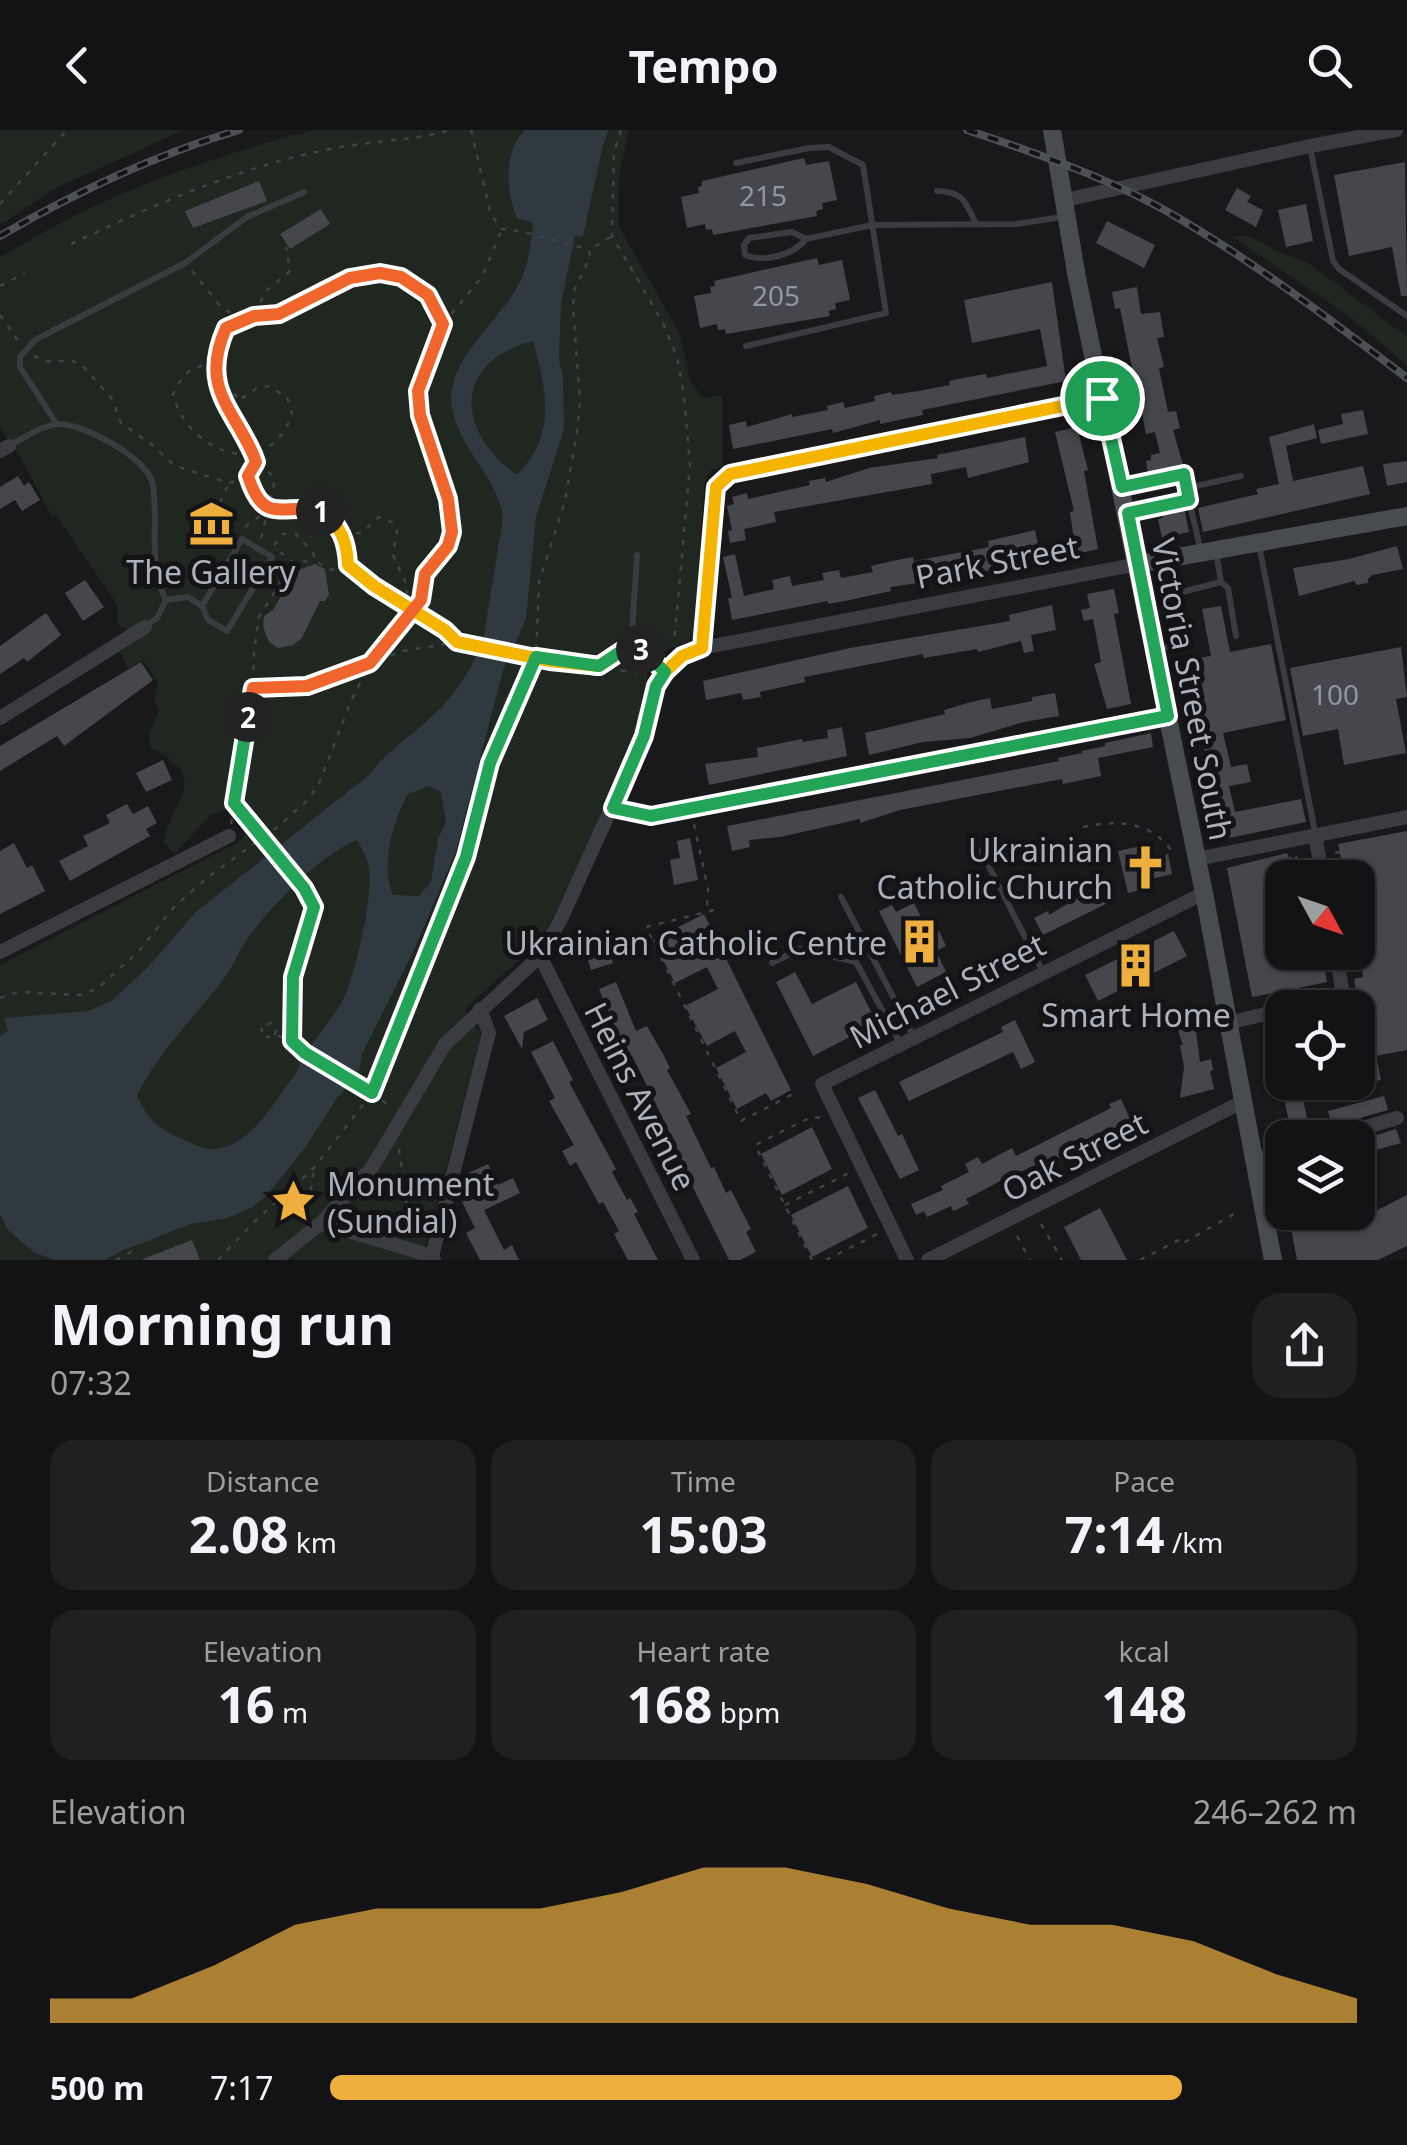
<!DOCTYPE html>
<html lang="en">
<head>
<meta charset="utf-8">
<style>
	:root { --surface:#131315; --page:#202022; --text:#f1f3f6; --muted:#9d9ea0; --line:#323234; --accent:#eeaf3f }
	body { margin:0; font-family:"Noto Sans",sans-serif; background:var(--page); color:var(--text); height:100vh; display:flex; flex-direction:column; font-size:38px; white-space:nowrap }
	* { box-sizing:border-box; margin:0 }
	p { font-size:32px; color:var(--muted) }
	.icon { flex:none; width:55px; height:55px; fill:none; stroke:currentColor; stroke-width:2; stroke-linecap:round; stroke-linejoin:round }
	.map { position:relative; height:1130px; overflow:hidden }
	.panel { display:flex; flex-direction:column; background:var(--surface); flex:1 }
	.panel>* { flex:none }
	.needle { width:65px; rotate:130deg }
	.fabs { position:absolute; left:1265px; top:730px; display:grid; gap:20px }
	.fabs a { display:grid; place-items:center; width:110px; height:110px; border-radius:20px; background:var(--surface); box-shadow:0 2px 8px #0004,0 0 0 2px var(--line); font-size:50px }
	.pin { position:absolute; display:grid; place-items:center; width:85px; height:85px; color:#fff; margin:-42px; border:5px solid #fff; border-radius:50%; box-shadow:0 2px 10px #0007 }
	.km { position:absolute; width:50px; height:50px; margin:-25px; border-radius:50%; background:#222; color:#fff; font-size:28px; line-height:50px; text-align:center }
	.round { display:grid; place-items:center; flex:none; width:105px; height:105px; border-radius:30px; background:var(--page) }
	.summary { display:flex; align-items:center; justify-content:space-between; height:170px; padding:0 50px }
	h1 { font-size:55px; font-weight:700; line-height:75px }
	.metrics { display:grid; grid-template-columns:repeat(3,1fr); gap:15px; height:170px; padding:10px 50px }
	.metrics div { display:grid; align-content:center; border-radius:25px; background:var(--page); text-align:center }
	.metrics b { font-size:50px; font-weight:700 }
	.metrics small { font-size:28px; font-weight:400 }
	.metrics p { font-size:28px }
	.chart { height:280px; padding:20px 50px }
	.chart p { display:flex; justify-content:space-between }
	.chart svg { width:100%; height:180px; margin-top:10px; fill:var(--accent); opacity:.7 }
	ul { padding:0 50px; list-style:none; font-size:32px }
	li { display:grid; grid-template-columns:160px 120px 1fr; align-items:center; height:75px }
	li i { height:25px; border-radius:12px; background:var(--accent) }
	header { display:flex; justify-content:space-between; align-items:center; height:130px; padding:0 50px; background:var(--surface); font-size:45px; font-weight:700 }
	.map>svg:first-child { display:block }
	.green { fill:#1f2720 }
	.water { fill:#2f3940; fill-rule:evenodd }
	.building { fill:#46474c }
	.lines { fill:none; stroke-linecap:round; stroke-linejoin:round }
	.path { stroke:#404347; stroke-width:2.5; stroke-dasharray:5 8; stroke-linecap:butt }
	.lane { stroke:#3a3c41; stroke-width:6 }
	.street { stroke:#3a3c41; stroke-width:14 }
	.secondary { stroke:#484b50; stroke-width:18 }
	.rail-casing { stroke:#4d5055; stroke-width:8 }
	.rail { stroke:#141417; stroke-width:4; stroke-dasharray:11; stroke-linecap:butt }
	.split-1-casing { stroke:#fff; stroke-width:20 }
	.split-2-casing { stroke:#fff; stroke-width:20 }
	.split-3-casing { stroke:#fff; stroke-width:20 }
	.split-4-casing { stroke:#fff; stroke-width:20 }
	.split-1 { stroke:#f5b400; stroke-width:12 }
	.split-2 { stroke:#f0652b; stroke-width:12 }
	.split-3 { stroke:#22a559; stroke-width:12 }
	.split-4 { stroke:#22a559; stroke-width:12 }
	.labels { text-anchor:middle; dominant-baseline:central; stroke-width:10; stroke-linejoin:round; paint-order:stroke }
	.number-label { font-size:28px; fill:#92969f }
	.street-label { font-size:32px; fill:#acb1bb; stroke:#141417 }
	.poi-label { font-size:32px; fill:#acb1bb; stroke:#141417 }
</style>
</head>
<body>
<header><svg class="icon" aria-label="back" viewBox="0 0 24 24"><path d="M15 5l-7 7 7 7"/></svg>Tempo<svg class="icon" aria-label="search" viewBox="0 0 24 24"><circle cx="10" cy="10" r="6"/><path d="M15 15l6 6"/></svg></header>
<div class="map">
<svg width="1407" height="1130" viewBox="0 0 1407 1130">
	<rect width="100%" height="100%" fill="#19191c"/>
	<path class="green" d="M0 0H184L54 59 0 95Z
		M314 0H629L620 40 618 95 679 202 690 250 702 267 722 266V336L711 340 705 351 693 506C682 520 664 514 645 533 658 592 605 677 581 729 568 755 559 781 542 804 520 834 490 853 465 880L481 906 422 1130H0V835L237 713 243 708 246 701 228 679 212 684 175 723 163 713C173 666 213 651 149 616L150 602 159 580 154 570 158 553 143 530 128 539 120 522 140 508 117 494V474L56 385 52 387 27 339 0 298V127C29 111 58 93 88 79 161 45 236 20 314 0Z
		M1232 106H1250L1276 121 1307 132 1407 207V236L1353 189Z"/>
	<path class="water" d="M525 0H609L603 15 583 106H575L561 173 559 230 563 246 564 299 536 387 526 489 503 540 456 721 413 822 362 924 358 946 337 968 304 1019 267 1065 251 1078 227 1088 191 1094 121 1121 105 1130H55L35 1123 8 1100 0 1085V906L8 901 4 888 88 881 111 871 147 838 196 782 369 645C386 622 407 609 428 590 452 570 472 539 483 511L503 388C498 347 459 319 452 278 444 230 501 191 520 152 529 133 531 113 533 93L517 88C506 62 503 21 525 0ZM533 211C547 263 557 303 517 345 455 301 453 232 533 211ZM429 656 441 662 446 692 438 709 431 752 419 766 393 765C380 735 393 691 408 664ZM357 710C362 719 368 728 369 739 373 767 357 836 346 863 334 892 306 914 296 943 275 970 249 1021 210 1019 200 1018 189 1012 180 1008 158 999 146 987 137 965 159 921 196 886 225 847 233 837 237 824 244 814 265 782 321 723 357 710Z"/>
	<path class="building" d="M804 28 806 35 829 31 837 70 822 73 823 79 816 81 817 86 713 105 712 99 706 100 705 94 687 98 681 67 699 63 698 57 702 56V51Z
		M1405 32 1407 166H1401L1392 117 1349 126 1334 45Z
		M259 51 267 71 193 98 185 81Z
		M1237 58 1251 66 1247 72 1263 80 1256 97 1225 80Z
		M1306 74 1313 111 1286 117 1278 80Z
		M321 79 330 94 290 119 280 104Z
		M1107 91 1155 115 1144 138 1096 113Z
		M817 128 819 135 842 130 850 170 835 173 836 179 828 181 830 186 726 204 725 199 718 200 717 194 700 198 694 166 711 163 710 157 715 156 714 151Z
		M1052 152 1066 251 922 280 923 285 908 288 880 294V290L833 303 832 299 733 319 729 295 746 291 747 297 792 284V287L828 280 827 276 843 272 845 278 875 271 874 266 891 262 892 265 918 261 950 255 949 251 963 248 986 244 987 248 1047 236 1040 199 972 213 964 170Z
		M1137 157 1141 184 1160 182 1164 207 1157 208 1164 237 1159 238 1168 282 1176 281 1180 298 1173 300 1184 338 1148 344 1146 331 1151 330V325L1160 323 1155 302 1146 304 1140 272 1136 273 1132 254 1135 253 1120 178 1115 179 1112 162Z
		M1363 280 1368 304 1321 314 1318 300 1343 294 1341 284Z
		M1314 294 1317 308 1286 316 1293 351 1363 336 1370 364 1203 402 1198 378 1258 364 1256 359 1279 354 1269 307Z
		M1077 297 1088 340 1084 341 1098 419 1076 424 1070 382 1074 381 1055 302Z
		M1025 307 1029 332 968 348 966 337 931 344 932 354 774 382 776 392 744 399 746 410 730 413 728 401 732 400 727 376 734 374 732 367 747 363 748 369 810 355 809 351 825 348 826 352 869 338 938 328 937 325Z
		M1407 331V352L1387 356 1383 334Z
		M18 346 24 356 29 352 40 370 22 381 15 370 0 379V357Z
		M219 375V383H226L227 401 221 402V409L203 410V402H195L194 386 202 385V376Z
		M1184 378 1189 402 1162 408 1158 389 1163 388 1162 383Z
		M1035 400 1041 428 966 446 890 457 891 461 845 471 828 474V471L732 490 728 468H732L723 427 735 424 744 466 774 459 772 450 790 446 792 456 824 450 822 443 839 440 841 448 873 442 871 436 897 430 913 427 914 431 989 417 988 411Z
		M1397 416 1403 439 1372 445 1368 449V453L1357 455 1354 451 1299 466 1293 438 1349 429Z
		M315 434 325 439 329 465 325 471H320L302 508 293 515 278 518 269 512 263 497 264 486 273 480 288 453 290 443Z
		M85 450 104 477 83 491 65 463Z
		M1114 459 1119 483 1114 484 1131 574 1107 579 1094 534 1101 532 1093 489 1084 491 1081 480 1090 478 1087 464Z
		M1052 475 1056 500 1031 505 1034 521 1024 523 1021 511 978 522 977 519 924 528 923 524 804 547 805 552 760 562 761 567 743 570 741 563 706 570 703 551 850 518 1010 491 1009 485Z
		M1221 476 1230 522 1271 514 1286 590 1223 603 1231 637 1247 634 1251 652 1229 656 1235 682 1301 669 1306 692 1220 710 1226 692 1218 677 1213 678 1206 641H1209L1202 607 1198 608 1183 531 1211 526 1202 479Z
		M46 483 61 505 27 532 24 528 0 544V516Z
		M1401 517 1407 567 1396 569 1406 623 1344 635 1338 599 1303 606 1290 538Z
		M141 532 153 550 64 616 57 606 0 641V616Z
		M1055 563 1059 586 1024 592 970 608 923 612 869 625 865 603 945 584 944 580 971 572 990 568 992 579 1032 571V567Z
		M842 597 847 626 709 655 705 634 758 627 757 618 802 609 803 612 828 608 827 600Z
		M1151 603 1153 617 1098 628 1101 646 1063 654 1062 649 1025 656 900 680 860 693V689L780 707 749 710 750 717 732 721 727 696 1059 631 1058 628 1082 623V621L1105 616V613Z
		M163 630 172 650 146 662 136 643Z
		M127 674 133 684 148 676 157 693 146 699 150 706 70 751 59 731 88 716 83 706 110 693 106 685Z
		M1407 701V920L1376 926 1381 950 1358 954 1359 876 1354 849 1363 847 1358 815V748H1345L1338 714Z
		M690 708 698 750 674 755 670 730 680 728 677 711Z
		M14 713 27 738 32 735 45 761 0 784V721Z
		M1141 716 1145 730 1168 724 1172 744 1143 751 1145 759 1128 763 1118 721Z
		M1287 723 1298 748H1282V822H1322L1327 852 1252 867 1227 738Z
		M1104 752 1114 770 1043 805 1034 788 1048 781 1049 785Z
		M914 773 930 805 939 801 946 816 936 821 946 842 917 857 879 781 892 775 896 782Z
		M704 784 791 960 771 971 766 963 737 979 716 938 746 922 735 901 707 916 685 876 718 859 707 837 675 853 653 810Z
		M1174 801 1187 826 1098 871 1085 845Z
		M606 809 613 833 591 840 584 816Z
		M795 842 812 874 856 852 877 893 813 926 776 852Z
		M616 852 636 901 647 896 663 924 670 938 667 940 691 984 686 986 711 1038 714 1037 726 1063 731 1060 751 1099 746 1102 756 1122 740 1130H729L673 1017 667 1005 670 1004 649 960 632 926 629 928 620 910 599 859Z
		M537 868 548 890 524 902 522 919 504 886Z
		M1194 888 1200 932 1211 929 1213 940 1210 941 1214 959 1180 968 1184 937 1180 915H1183L1176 895Z
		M1015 890 1035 932 1021 939 1013 922 909 971 899 952 1003 902 1001 897Z
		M1282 894V952H1307L1308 958 1301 959 1309 998 1291 1002 1283 963 1277 964 1264 910 1271 897Z
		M553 911 573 950 569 952 616 1039 612 1042 627 1070 630 1068 638 1082 634 1084 658 1130H628L614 1104 619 1101 603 1072 599 1074 576 1032 570 1036 562 1021 574 1015 549 971 555 968 531 922Z
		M875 960 898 1006 902 1004 919 1040 900 1049 858 968Z
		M1384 966 1388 980 1332 996 1328 981Z
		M1121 969 1132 993 1038 1039 1036 1035 1006 1048 966 1069 969 1074 953 1081 951 1076 927 1087 924 1081 916 1085 911 1074 943 1060 941 1056 969 1042 965 1034 978 1027 982 1034 1012 1018 1016 1026 1111 978 1109 974Z
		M812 997 832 1039 782 1065 761 1024Z
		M1396 999 1401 1013 1358 1025V1011Z
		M488 1034 498 1055 513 1048 520 1063 484 1080 504 1120 512 1115 519 1130H480L466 1103 475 1098 462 1072 476 1065 466 1044Z
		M848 1056 868 1098 812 1127 791 1085Z
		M1407 1065V1116L1378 1130H1297L1288 1082H1340L1346 1096Z
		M1100 1078 1127 1130H1081L1064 1097Z
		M192 1110 200 1130H143V1129Z"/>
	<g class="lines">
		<path class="path" d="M471 0 491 85 502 99 524 102 587 119
			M621 0 614 22 612 106 663 193 677 227 684 266 690 335 674 514
			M0 74 67 0
			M71 114C154 75 239 37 330 19 370 11 411 11 451 0
			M192 141 222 178 243 189
			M0 156 25 143
			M255 184 265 162 290 141 286 117
			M0 185 19 212
			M34 226 51 232 70 230 82 235 112 269 121 293 151 314 175 336 229 353 248 346 255 334
			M215 233C192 236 182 243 173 265 188 322 268 354 292 284L287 267 268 256 257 258 227 278
			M221 262H231L239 268
			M248 346 252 359 268 380C282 383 295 377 309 378 338 381 347 411 348 435L456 510
			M191 392a20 20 0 1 1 40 0a20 20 0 1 1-40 0Z
			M220 373 228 355
			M245 397 267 381
			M343 403H361L379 387 394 393 397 400 393 425 408 458 404 474
			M261 408 274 355 272 345 256 332 246 308 222 268 216 232 226 199 254 186 279 184 349 147 379 143 401 147 428 165 442 192
			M274 415 283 404H296L314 424V430L331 440 346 435
			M280 422 293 432 313 431
			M599 536 625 518
			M253 558 307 556 403 521 457 512 550 531 646 544
			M510 561 517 565
			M234 673 304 758 314 777 293 847 292 911 305 923 392 977
			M231 694 253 558 254 522 259 487 293 432
			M694 694 708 759 707 780
			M1083 697C1120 689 1155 692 1175 726
			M1335 723 1340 722
			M1296 726 1303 748
			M1290 727 1300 748
			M714 780 646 797 741 991 797 962
			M0 868 18 862 81 865 98 858 139 821 174 777 208 747 276 698 309 669 320 651 351 571 370 533 387 508 415 481 429 437 448 416 452 402 448 369 420 285 418 261 443 194 482 147 502 99
			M275 905 276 899 271 893 261 896 263 908 275 905 291 910
			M399 1019 411 1106
			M785 1075 849 1043
			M307 1086 314 1039
			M1041 1094 1062 1130
			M1017 1106 1030 1130
			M116 1130 131 1122 134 1130
			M218 1130 254 1092 314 1038 372 963 466 727 490 633 536 527 539 452 565 371 577 301 580 271 573 178 574 161 590 127 589 120 612 106
			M812 1130 755 1015 811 987 823 988
			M826 1130 879 1103
			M1140 1130 1181 1109 1183 1113 1241 1080"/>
		<path class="lane" d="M1310 17 1333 131 1339 139 1407 186
			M736 33 809 18 829 17 863 35 886 183 746 216
			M937 61C964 62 965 71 976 94
			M806 109C793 125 765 133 745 125L744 115 749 108 792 102 806 109 872 95 1016 94 1062 87
			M56 293 20 237V227L35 210 185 133 247 87 304 62
			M9 316C23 309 44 294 59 294 85 294 149 329 153 355 159 393 147 436 166 470L157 488 146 496
			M1123 356 1183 345 1187 358 1241 346
			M1128 383 1189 370 1201 422
			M1259 415 1315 702
			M637 425 632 501 635 512 664 541
			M1221 452 1228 458 1236 506
			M166 470 188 467 202 476 208 490 227 501 272 427 242 409 202 476
			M1156 519 1187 514 1177 473 1182 462 1221 452 1216 421
			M981 721 1043 842
			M841 767 914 907
			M772 833 800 819 856 832 900 913"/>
		<path class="street" d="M1065 70 1310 16 1396 0
			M0 321 9 316
			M702 518 716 357 720 350 729 344 1102 268
			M0 588 145 497
			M613 678 651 686 1169 587
			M1315 705 1323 748
			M1197 729 1407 687
			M0 822 229 706
			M540 826 693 1130
			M1293 878 1343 865 1336 822
			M1228 893 1282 880
			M1330 1008 1397 988
			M1255 1029 1282 1021
			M321 1093 432 1126 434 1130
			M432 1126 489 903 480 879
			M275 1130 321 1093 373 1036 445 914 540 826 560 791 644 606 660 548 671 533 702 518 1138 434
			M907 1130 822 954 1204 763
			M928 1130 1244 971"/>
		<path class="secondary" d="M1052 0 1077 148 1204 763 1273 1130
			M1138 434 1407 386"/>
		<defs>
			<path id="rail" d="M967 0C1039 24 1115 50 1180 89 1260 136 1333 192 1407 248
				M0 106C76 62 155 25 239 0"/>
		</defs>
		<use href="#rail" class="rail-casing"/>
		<use href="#rail" class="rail"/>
	</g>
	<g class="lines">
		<defs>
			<path id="split-1" d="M321 381C341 395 347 412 348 435L374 456 445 500 457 512 550 531 599 536 635 512 665 542 682 526 702 518 716 357 730 344 1102 268"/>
			<path id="split-2" d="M248 587 253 558 307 556 370 533 421 470 425 444 448 416 452 402 448 369 420 285 418 261 443 194 428 165 401 147 380 143 350 148 279 184 254 186 226 198C200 257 232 277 253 324L256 332 248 346C264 397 283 372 321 381"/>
			<path id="split-3" d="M248 587 234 673 304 758 314 777 293 847 292 911 305 923 372 963 466 727 490 633 536 527 599 536 635 512 641 519"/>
			<path id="split-4" d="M641 519 665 542 656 556 644 606 613 678 651 686 1168 586 1128 383 1189 370 1184 344 1122 357 1102 268"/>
		</defs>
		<use href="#split-1" class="split-1-casing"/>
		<use href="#split-2" class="split-2-casing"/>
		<use href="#split-3" class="split-3-casing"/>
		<use href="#split-4" class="split-4-casing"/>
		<use href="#split-1" class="split-1"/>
		<use href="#split-2" class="split-2"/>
		<use href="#split-3" class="split-3"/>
		<use href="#split-4" class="split-4"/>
	</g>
	<defs>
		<symbol id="museum-bare" viewBox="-9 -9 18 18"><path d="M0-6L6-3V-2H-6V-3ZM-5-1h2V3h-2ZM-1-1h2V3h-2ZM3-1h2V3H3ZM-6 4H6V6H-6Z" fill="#eeaf3f" stroke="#141417" stroke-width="2.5" paint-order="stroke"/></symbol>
		<symbol id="church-bare" viewBox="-9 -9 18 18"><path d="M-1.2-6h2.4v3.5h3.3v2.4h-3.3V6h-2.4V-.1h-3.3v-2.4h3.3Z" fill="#eeaf3f" stroke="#141417" stroke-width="2.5" paint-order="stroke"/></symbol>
		<symbol id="building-bare" viewBox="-9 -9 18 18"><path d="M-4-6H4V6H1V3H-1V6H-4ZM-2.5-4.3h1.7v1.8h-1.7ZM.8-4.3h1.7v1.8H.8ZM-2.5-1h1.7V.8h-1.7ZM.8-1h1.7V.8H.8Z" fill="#eeaf3f" stroke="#141417" stroke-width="2.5" paint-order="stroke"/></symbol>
		<symbol id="sight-bare" viewBox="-9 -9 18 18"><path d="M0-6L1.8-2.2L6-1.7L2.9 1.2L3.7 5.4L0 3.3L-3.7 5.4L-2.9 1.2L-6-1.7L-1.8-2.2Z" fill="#eeaf3f" stroke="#141417" stroke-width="2.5" paint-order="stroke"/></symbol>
	</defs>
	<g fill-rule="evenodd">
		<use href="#museum-bare" x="180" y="362" width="63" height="63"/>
		<use href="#church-bare" x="1114" y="706" width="63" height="63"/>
		<use href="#building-bare" x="888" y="780" width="63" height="63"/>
		<use href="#building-bare" x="1104" y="804" width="63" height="63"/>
		<use href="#sight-bare" x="262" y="1040" width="63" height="63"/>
	</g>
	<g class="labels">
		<g class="number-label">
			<text x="763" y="65">215</text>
			<text x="776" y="165">205</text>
			<text x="1335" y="564">100</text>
		</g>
		<g class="street-label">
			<text transform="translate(997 431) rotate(-11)">Park Street</text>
			<text transform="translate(1193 559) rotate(79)">Victoria Street South</text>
			<text transform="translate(947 860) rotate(-27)">Michael Street</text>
			<text transform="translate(641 966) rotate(63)">Heins Avenue</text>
			<text transform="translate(1074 1026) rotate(-27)">Oak Street</text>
		</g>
		<g class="poi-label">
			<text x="211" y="441">The Gallery</text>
			<text x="1113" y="719" text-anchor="end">Ukrainian<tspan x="1113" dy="37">Catholic Church</tspan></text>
			<text x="887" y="812" text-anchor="end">Ukrainian Catholic Centre</text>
			<text x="1136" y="884">Smart Home</text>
			<text x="327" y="1053" text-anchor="start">Monument<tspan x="327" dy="37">(Sundial)</tspan></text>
		</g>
	</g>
</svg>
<div class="fabs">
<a><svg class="needle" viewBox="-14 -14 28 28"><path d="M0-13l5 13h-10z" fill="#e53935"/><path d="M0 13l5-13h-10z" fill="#9d9ea0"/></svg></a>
<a><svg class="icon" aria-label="locate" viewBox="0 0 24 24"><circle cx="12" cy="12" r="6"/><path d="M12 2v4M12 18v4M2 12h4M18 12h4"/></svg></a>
<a><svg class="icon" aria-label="layers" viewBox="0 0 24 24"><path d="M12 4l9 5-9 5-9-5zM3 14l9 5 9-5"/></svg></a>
</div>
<div class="pin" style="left:1102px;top:268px;background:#1e9e55"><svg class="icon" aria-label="arrive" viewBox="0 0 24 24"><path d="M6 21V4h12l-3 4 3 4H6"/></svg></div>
<b class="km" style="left:321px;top:381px">1</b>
<b class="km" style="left:248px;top:587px">2</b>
<b class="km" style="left:641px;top:519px">3</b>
</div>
<section class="panel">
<div class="summary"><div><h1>Morning run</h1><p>07:32</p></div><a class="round"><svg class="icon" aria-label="share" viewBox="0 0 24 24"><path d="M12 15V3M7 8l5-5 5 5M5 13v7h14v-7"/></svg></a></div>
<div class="metrics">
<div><p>Distance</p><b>2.08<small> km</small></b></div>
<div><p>Time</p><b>15:03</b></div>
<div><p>Pace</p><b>7:14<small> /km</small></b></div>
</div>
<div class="metrics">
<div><p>Elevation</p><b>16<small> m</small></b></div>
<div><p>Heart rate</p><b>168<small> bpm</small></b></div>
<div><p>kcal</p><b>148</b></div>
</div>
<div class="chart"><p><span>Elevation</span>246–262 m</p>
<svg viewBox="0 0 160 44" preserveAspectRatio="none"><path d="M0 44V38L10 38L20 30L30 20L40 16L50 16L60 16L70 12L80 6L90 6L100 10L110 16L120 20L130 20L140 24L150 32L160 38V44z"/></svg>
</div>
<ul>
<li><b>500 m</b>7:17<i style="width:83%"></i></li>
</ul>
</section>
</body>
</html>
